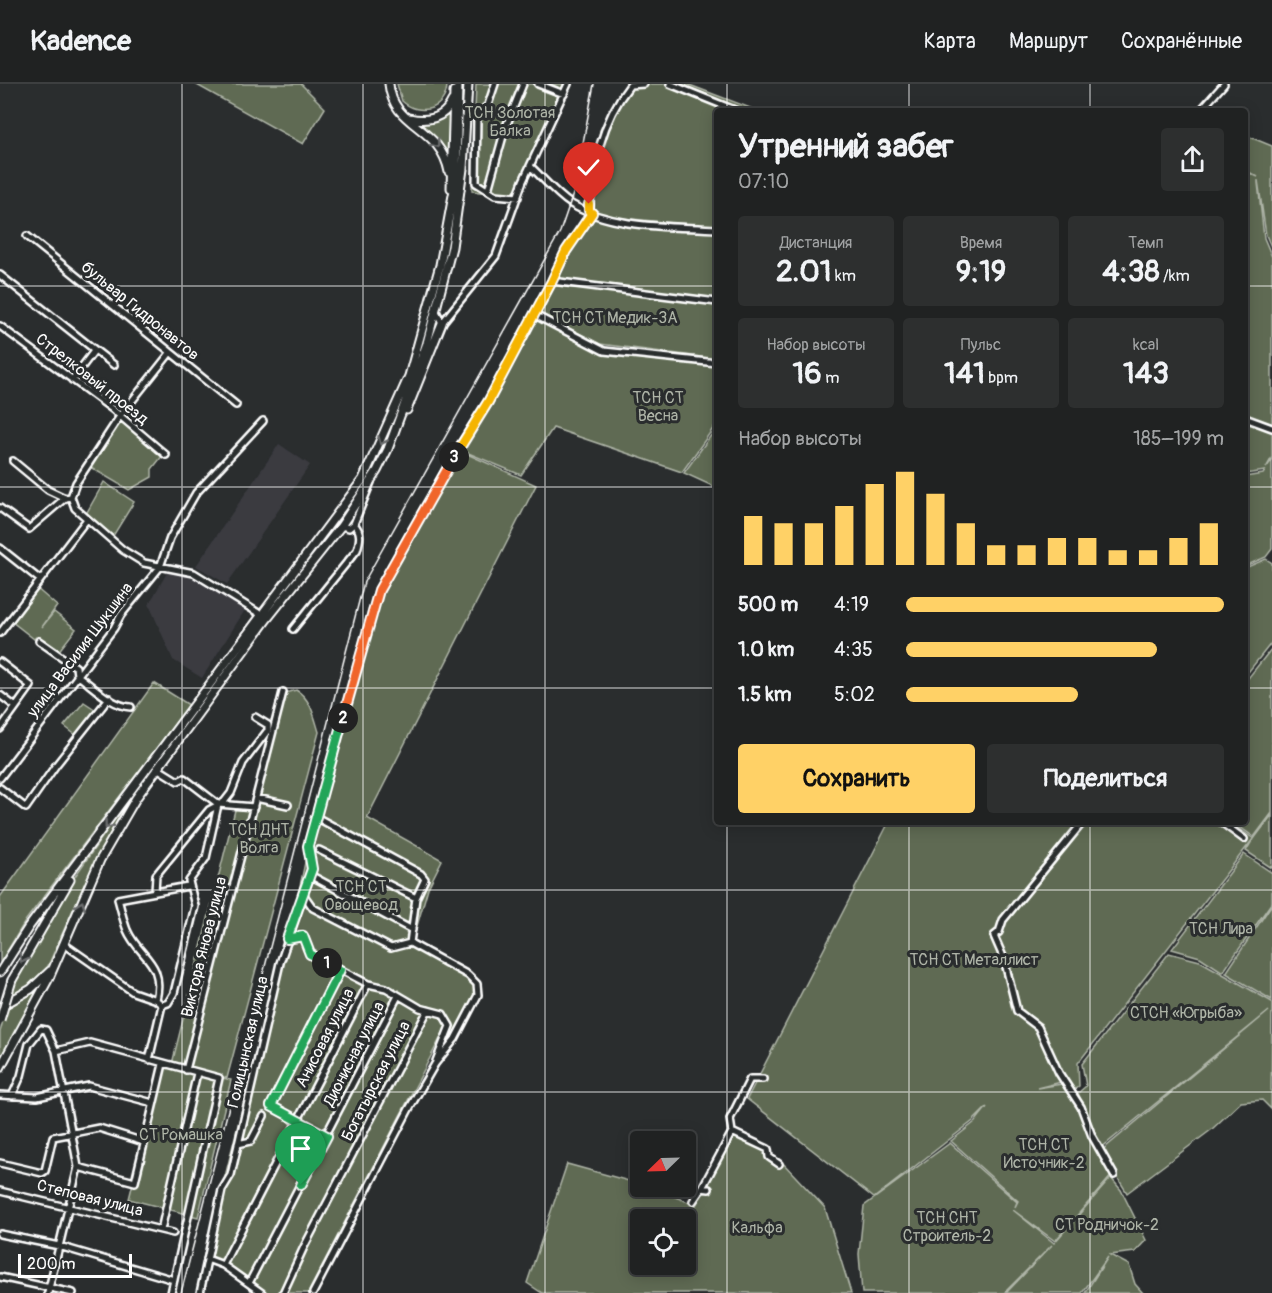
<!DOCTYPE html>
<html lang="ru">
<head>
<meta charset="utf-8">
<style>
	:root { --surface:#202222; --page:#2d2f2f; --text:#f1f3f6; --muted:#a2a4a5; --line:#3d3f40; --accent:#ffd166 }
	body { margin:0; font-family:Pangolin,sans-serif; background:var(--page); color:var(--text); height:100vh; display:flex; flex-direction:column; font-size:22px; white-space:nowrap }
	* { box-sizing:border-box; margin:0 }
	p { font-size:20px; color:var(--muted) }
	.icon { flex:none; width:33px; height:33px; fill:none; stroke:currentColor; stroke-width:2; stroke-linecap:round; stroke-linejoin:round }
	.map { position:relative; flex:1; overflow:hidden }
	.side { position:absolute; left:714px; top:24px; width:534px; height:717px; display:flex; flex-direction:column; background:var(--surface); border-radius:6px; box-shadow:0 3px 15px #0003,0 0 0 2px var(--line) }
	.side>* { flex:none }
	.needle { width:39px; rotate:247deg }
	.controls { position:absolute; left:630px; top:1047px; display:grid; gap:12px }
	.controls a { display:grid; place-items:center; width:66px; height:66px; border-radius:6px; background:var(--surface); box-shadow:0 3px 15px #0003,0 0 0 2px var(--line); font-size:30px }
	.scale { position:absolute; left:18px; bottom:15px; width:114px; box-sizing:border-box; padding-left:6px; border:3px solid #fff; border-top:0; font-size:16px; line-height:21px; white-space:nowrap; color:#fff; -webkit-text-stroke:4px #2a2d2e; paint-order:stroke }
	.pin { position:absolute; display:grid; place-items:center; width:51px; height:51px; color:#fff; margin:-62px -26px; border-radius:50% 50% 50% 0; rotate:-45deg; box-shadow:0 0 6px #0007 }
	.pin .icon { rotate:45deg }
	.km { position:absolute; width:30px; height:30px; margin:-15px; border-radius:50%; background:#222; color:#fff; font-size:16px; line-height:30px; text-align:center }
	.round { display:grid; place-items:center; flex:none; width:63px; height:63px; border-radius:6px; background:var(--page) }
	.summary { display:flex; align-items:center; justify-content:space-between; height:102px; padding:0 24px }
	h1 { font-size:33px; font-weight:700; line-height:45px }
	.metrics { display:grid; grid-template-columns:repeat(3,1fr); gap:9px; height:102px; padding:6px 24px }
	.metrics div { display:grid; align-content:center; border-radius:6px; background:var(--page); text-align:center }
	.metrics b { font-size:30px; font-weight:700 }
	.metrics small { font-size:16px; font-weight:400 }
	.metrics p { font-size:16px }
	.chart { height:168px; padding:12px 24px }
	.chart p { display:flex; justify-content:space-between }
	.chart svg { width:100%; height:108px; margin-top:6px; stroke:var(--accent); stroke-width:6 }
	.action { display:flex; gap:12px; margin-top:auto; padding:12px 24px }
	.action a { flex:1; height:69px; border-radius:6px; background:var(--accent); color:#111; font-size:24px; font-weight:700; line-height:69px; text-align:center }
	.action a+a { background:var(--page); color:var(--text) }
	ul { padding:0 24px; list-style:none; font-size:20px }
	li { display:grid; grid-template-columns:96px 72px 1fr; align-items:center; height:45px }
	li i { height:15px; border-radius:8px; background:var(--accent) }
	header { display:flex; align-items:center; gap:36px; box-sizing:border-box; height:84px; padding:0 30px; background:var(--surface); border-bottom:2px solid var(--line) }
	header strong { font-size:28px }
	nav { display:flex; gap:33px; margin-inline-start:auto; font-size:21px }
	.map>svg:first-child { display:block }
	.built { fill:#3a3a40 }
	.green { fill:#5f6b52; stroke:#afb5a8; stroke-width:1.5; fill-rule:evenodd }
	.lines { fill:none; stroke-linecap:round; stroke-linejoin:round }
	.minor-casing { stroke:#fff; stroke-width:10 }
	.major-casing { stroke:#fff; stroke-width:11 }
	.minor { stroke:#2a2d2e; stroke-width:5 }
	.major { stroke:#2a2d2e; stroke-width:7 }
	.rail { stroke:#fff; stroke-width:1.5 }
	.major-bridge-casing { stroke:#fff; stroke-width:11; stroke-linecap:butt }
	.major-bridge { stroke:#2a2d2e; stroke-width:7 }
	.oneway { stroke:#6a6c6d }
	.split-1-casing { stroke:#fff; stroke-width:12 }
	.split-2-casing { stroke:#fff; stroke-width:12 }
	.split-3-casing { stroke:#fff; stroke-width:12 }
	.split-4-casing { stroke:#fff; stroke-width:12 }
	.split-1 { stroke:#22a559; stroke-width:8 }
	.split-2 { stroke:#22a559; stroke-width:8 }
	.split-3 { stroke:#f0652b; stroke-width:8 }
	.split-4 { stroke:#f5b400; stroke-width:8 }
	.grid { fill:none; stroke:#fff; stroke-width:1.5; stroke-opacity:0.55 }
	.labels { text-anchor:middle; dominant-baseline:central; stroke-width:6; stroke-linejoin:round; paint-order:stroke }
	.park-label { font-size:16px; fill:#afb5a8; stroke:#2a2d2e }
	.street-label { font-size:16px; fill:#fff; stroke:#2a2d2e }
</style>
</head>
<body>
<header>
<strong>Kadence</strong>
<nav><a>Карта</a><a>Маршрут</a><a>Сохранённые</a></nav>
</header>
<div class="map">
<svg width="1272" height="1209" viewBox="0 0 1272 1209">
	<rect width="100%" height="100%" fill="#2a2d2e"/>
	<filter id="ink" filterUnits="userSpaceOnUse"><feTurbulence type="fractalNoise" baseFrequency=".0167" numOctaves="2"/><feDisplacementMap in="SourceGraphic" scale="12" xChannelSelector="R" yChannelSelector="G"/><feConvolveMatrix kernelMatrix="1 2 1 2 8 2 1 2 1" color-interpolation-filters="sRGB"/></filter>
	<g filter="url(#ink)">
		<path class="built" d="M279 360 310 381 227 500 196 482Z
			M168 487 201 497 245 526 202 594 173 576 149 520Z"/>
		<path class="green" d="M195 0H301L325 24 303 60Z
			M397 0H447C447 26 419 33 402 17Z
			M476 0H567L513 112 472 107Z
			M632 0H687L758 27H717V143L589 131 600 46Z
			M451 23V76L437 54 418 39 432 37Z
			M1245 51 1272 62V165L1266 151 1258 96V99L1264 154 1272 173V373L1266 384 1272 376V465L1266 473 1245 482V393L1263 390 1265 387 1245 390V87L1258 93 1245 86Z
			M588 132 602 136 717 145V216L551 194 563 167Z
			M551 197 717 219V275L600 260 535 227Z
			M537 230 602 263 717 277V339L682 388 553 344 521 391 461 366Z
			M121 336 163 371 152 385V393L129 406 90 383Z
			M717 343V404L684 389Z
			M456 365 536 401 367 734 442 776 428 804 412 859 473 893 480 905 458 954 447 945 444 935 446 943 308 1209H268L234 1185 205 1172 251 989 291 851 300 853 301 850H290L307 769 375 505Z
			M104 398 134 418 113 452 86 430Z
			M1266 475 1272 479V558L1245 592V484Z
			M35 503 57 522 42 543 54 528 76 545 58 568 36 553 34 555 11 537Z
			M1272 564V729L1254 753 1233 738H1245V598Z
			M154 599 189 621 26 836 0 879V813Z
			M296 606C311 615 314 632 319 648L227 994 172 980 236 722 255 726 285 609Z
			M84 618 96 626 77 652 64 642Z
			M126 719 88 792 47 884 33 900 10 913 12 900 71 798Z
			M1272 731V784L1246 767 1253 755 1078 979 1079 1002 1075 1005 1061 998 1037 1004 1062 1000 1067 1005 1101 1067 1269 927 1101 1064 1078 1009 1086 1002 1082 980 1169 869 1200 877 1272 918 1271 1025 1262 1016 1241 1018 1211 1046 1127 1109 1108 1078 1113 1090 1055 1157 1013 1126 1054 1159 1111 1094 1121 1106 1146 1156 1135 1168 1110 1171 1129 1181 1135 1200 1143 1209H1085L1108 1173 1082 1209H1006L1052 1161 1004 1209H862L859 1170 864 1122 950 1059 1017 1118 1015 1123 1018 1117 951 1057 975 1038 987 1023 973 1037 874 1114 747 1015 889 738H1230L1254 755Z
			M1244 770 1272 789V818L1223 888 1200 873 1172 865Z
			M1272 820V916L1226 889Z
			M36 907 38 909 0 978V948L6 925Z
			M163 979 231 996 198 1133 129 1115Z
			M735 1050 782 1078 825 1124 851 1209H542L527 1199 567 1080 640 1100V1102L649 1103 696 1121ZM640 1136H686V1180H640Z"/>
		<g class="lines">
			<defs>
				<path id="minor" d="M495 0 488 21 477 32 476 99 495 111 518 113
					M538 0 564 10
					M670 0 737 27
					M1200 27 1224 0
					M530 82C543 94 556 110 571 120 613 145 670 142 717 145
					M488 106 505 45 523 0
					M589 127C594 80 600 39 630 1L644 0
					M27 152 236 321
					M0 191 114 281
					M552 197 717 218
					M436 227 442 239 496 172 523 97 568 0
					M535 231 604 267 717 279
					M0 242 112 325 166 371
					M72 296 94 267
					M1245 334 1272 344
					M13 377 48 406 65 414
					M71 413 75 424 123 466 144 479 194 489 265 533
					M71 413 76 399 120 332 170 269
					M0 424 29 445 65 414 71 413
					M341 442 349 444 354 440 371 398
					M0 464 39 495
					M293 545 357 466C360 456 362 448 354 440
					M0 549 87 435
					M39 557 76 583 77 591C93 602 111 622 131 623
					M0 578 31 602 0 645
					M0 611 16 623
					M157 684 178 697 184 694 218 720 254 723
					M0 694 114 544 121 531 160 483 170 454 196 409 263 337
					M0 704 26 724 56 681 109 614
					M256 714 288 721
					M316 733 421 790 425 795 416 814 410 859
					M1083 738 1003 836 999 848 994 852 1004 875 1017 927 1038 943 1059 989 1081 1023 1092 1052 1114 1091
					M1221 738 1244 755
					M319 766 416 814
					M310 791 412 846
					M155 808 156 791 209 726 224 718 231 709 243 679 268 646V641L255 633
					M303 810 313 824 391 864 410 859
					M287 855 303 852 310 870 318 874 368 900 386 904 420 924 443 930 450 942 436 977
					M64 860 133 908 156 916
					M162 921 168 919 174 909 195 822 189 797 206 774 218 721
					M162 921 156 916C165 877 139 874 127 846 123 836 121 825 118 815L188 802
					M56 967 90 959 219 994 171 1209
					M149 976 162 921
					M186 986 283 608
					M763 995H750L730 1035 732 1048 768 1065 769 1073 779 1080
					M0 1011 37 1013 89 1002 153 1019
					M12 1012 21 992 29 960 41 945 46 946 56 967 78 1083 48 1209
					M326 1051 271 1022 340 886
					M238 1060 251 1057 264 1032
					M0 1079 42 1089 45 1087 53 1053 99 1044 144 1058
					M78 1083 135 1098 163 980
					M702 1104 732 1048
					M0 1107 173 1149
					M693 1117 702 1104 709 1105
					M161 1146 197 989
					M0 1150 59 1162 174 1196
					M207 1175 223 1181 262 1209
					M223 1181 368 900
					M0 1193 73 1209
					M249 1199 398 912
					M200 1209 222 1106 231 1091 280 879 312 785 308 762 379 506 456 368 488 318 552 197 566 167 592 129
					M283 1209 304 1163 428 926
					M313 1209 409 1025 435 980 455 955 478 911 477 900 468 891 410 859"/>
				<path id="major" d="M389 0C393 44 440 41 449 88
					M409 34C427 38 444 35 452 17
					M451 104 454 7
					M407 326 442 239
					M0 888 28 844 363 395 409 292 440 181 456 95 458 0
					M12 896 70 796
					M0 923 31 905 50 887
					M0 984 49 894 100 776 136 714 267 535 341 442 377 387 388 365 427 259 452 163 463 85 468 0"/>
			</defs>
			<use href="#minor" class="minor-casing"/>
			<use href="#major" class="major-casing"/>
			<use href="#minor" class="minor"/>
			<use href="#major" class="major"/>
			<path class="rail" d="M181 1209 364 498 560 148 574 107 594 0"/>
			<defs>
				<path id="major-bridge" d="M0 936 12 896"/>
			</defs>
			<use href="#major-bridge" class="major-bridge-casing"/>
			<use href="#major-bridge" class="major-bridge"/>
		</g>
		<defs><path id="oneway-chevron" d="M-2-3.5L2.5 0L-2 3.5" fill="none" stroke-width="1.6" stroke-linecap="round" stroke-linejoin="round" transform="scale(1.5)"/></defs>
		<g class="oneway">
			<use href="#oneway-chevron" transform="translate(436 60) rotate(52)"/>
			<use href="#oneway-chevron" transform="translate(382 357) rotate(114)"/>
			<use href="#oneway-chevron" transform="translate(108 741) rotate(127)"/>
			<use href="#oneway-chevron" transform="translate(81 821) rotate(-69)"/>
			<use href="#oneway-chevron" transform="translate(23 875) rotate(118)"/>
		</g>
	</g>
	<g class="lines" filter="url(#ink)">
		<defs>
			<path id="split-1" d="M301 1101 327 1052 271 1022 340 886 327 879"/>
			<path id="split-2" d="M327 879 310 870 303 852 287 855 312 785 308 762 343 634"/>
			<path id="split-3" d="M343 634 379 506 454 373"/>
			<path id="split-4" d="M454 373 488 318 552 197 566 167 592 129 589 127V120"/>
		</defs>
		<use href="#split-1" class="split-1-casing"/>
		<use href="#split-2" class="split-2-casing"/>
		<use href="#split-3" class="split-3-casing"/>
		<use href="#split-4" class="split-4-casing"/>
		<use href="#split-1" class="split-1"/>
		<use href="#split-2" class="split-2"/>
		<use href="#split-3" class="split-3"/>
		<use href="#split-4" class="split-4"/>
	</g>
	<path class="grid" d="M182 0V1209M363 0V1209M545 0V1209M727 0V27M909 0V27M1090 0V27M0 202H717M1245 202H1272M0 403H717M1245 403H1272M0 604H717M1245 604H1272M727 738V1209M909 738V1209M1090 738V1209M0 806H1272M0 1008H1272"/>
	<g class="labels">
		<g class="park-label">
			<text x="510" y="29">ТСН Золотая<tspan x="510" dy="18">Балка</tspan></text>
			<text x="615" y="234">ТСН СТ Медик-3А</text>
			<text x="658" y="314">ТСН СТ<tspan x="658" dy="18">Весна</tspan></text>
			<text x="259" y="746">ТСН ДНТ<tspan x="259" dy="18">Волга</tspan></text>
			<text x="361" y="803">ТСН СТ<tspan x="361" dy="18">Овощевод</tspan></text>
			<text x="1221" y="845">ТСН Лира</text>
			<text x="974" y="876">ТСН СТ Металлист</text>
			<text x="1186" y="929">СТСН «Югрыба»</text>
			<text x="181" y="1051">СТ Ромашка</text>
			<text x="1044" y="1061">ТСН СТ<tspan x="1044" dy="18">Источник-2</tspan></text>
			<text x="947" y="1134">ТСН СНТ<tspan x="947" dy="18">Строитель-2</tspan></text>
			<text x="1107" y="1141">СТ Родничок-2</text>
			<text x="757" y="1144">Кальфа</text>
		</g>
		<g class="street-label">
			<text transform="translate(140 227) rotate(39)">бульвар Гидронавтов</text>
			<text transform="translate(92 295) rotate(38)">Стрелковый проезд</text>
			<text transform="translate(80 566) rotate(-53)">улица Василия Шукшина</text>
			<text transform="translate(204 863) rotate(-76)">Виктора Янова улица</text>
			<text transform="translate(325 954) rotate(-63)">Анисовая улица</text>
			<text transform="translate(248 958) rotate(-77)">Голицынская улица</text>
			<text transform="translate(354 970) rotate(-63)">Дионисная улица</text>
			<text transform="translate(376 997) rotate(-63)">Богатырская улица</text>
			<text transform="translate(90 1114) rotate(14)">Степовая улица</text>
		</g>
	</g>
</svg>
<div class="controls">
<a><svg class="needle" viewBox="-14 -14 28 28"><path d="M0-13l5 13h-10z" fill="#e53935"/><path d="M0 13l5-13h-10z" fill="#a2a4a5"/></svg></a>
<a><svg class="icon" aria-label="locate" viewBox="0 0 24 24"><circle cx="12" cy="12" r="6"/><path d="M12 2v4M12 18v4M2 12h4M18 12h4"/></svg></a>
</div>
<div class="scale">200 m</div>
<div class="pin" style="left:301px;top:1101px;background:#1e9e55"><svg class="icon" aria-label="arrive" viewBox="0 0 24 24"><path d="M6 21V4h12l-3 4 3 4H6"/></svg></div>
<div class="pin" style="left:589px;top:120px;background:#d93025"><svg class="icon" aria-label="check" viewBox="0 0 24 24"><path d="M5 12l5 5 9-10"/></svg></div>
<b class="km" style="left:327px;top:879px">1</b>
<b class="km" style="left:343px;top:634px">2</b>
<b class="km" style="left:454px;top:373px">3</b>
<section class="side">
<div class="summary"><div><h1>Утренний забег</h1><p>07:10</p></div><a class="round"><svg class="icon" aria-label="share" viewBox="0 0 24 24"><path d="M12 15V3M7 8l5-5 5 5M5 13v7h14v-7"/></svg></a></div>
<div class="metrics">
<div><p>Дистанция</p><b>2.01<small> km</small></b></div>
<div><p>Время</p><b>9:19</b></div>
<div><p>Темп</p><b>4:38<small> /km</small></b></div>
</div>
<div class="metrics">
<div><p>Набор высоты</p><b>16<small> m</small></b></div>
<div><p>Пульс</p><b>141<small> bpm</small></b></div>
<div><p>kcal</p><b>143</b></div>
</div>
<div class="chart"><p><span>Набор высоты</span>185–199 m</p>
<svg viewBox="0 0 160 44" preserveAspectRatio="none"><path d="M5 44V24M15 44V27M25 44V27M35 44V20M45 44V11M55 44V6M65 44V15M75 44V27M85 44V36M95 44V36M105 44V33M115 44V33M125 44V38M135 44V38M145 44V33M155 44V27"/></svg>
</div>
<ul>
<li><b>500 m</b>4:19<i style="width:100%"></i></li>
<li><b>1.0 km</b>4:35<i style="width:79%"></i></li>
<li><b>1.5 km</b>5:02<i style="width:54%"></i></li>
</ul>
<div class="action"><a>Сохранить</a><a>Поделиться</a></div>
</section>
</div>
</body>
</html>
